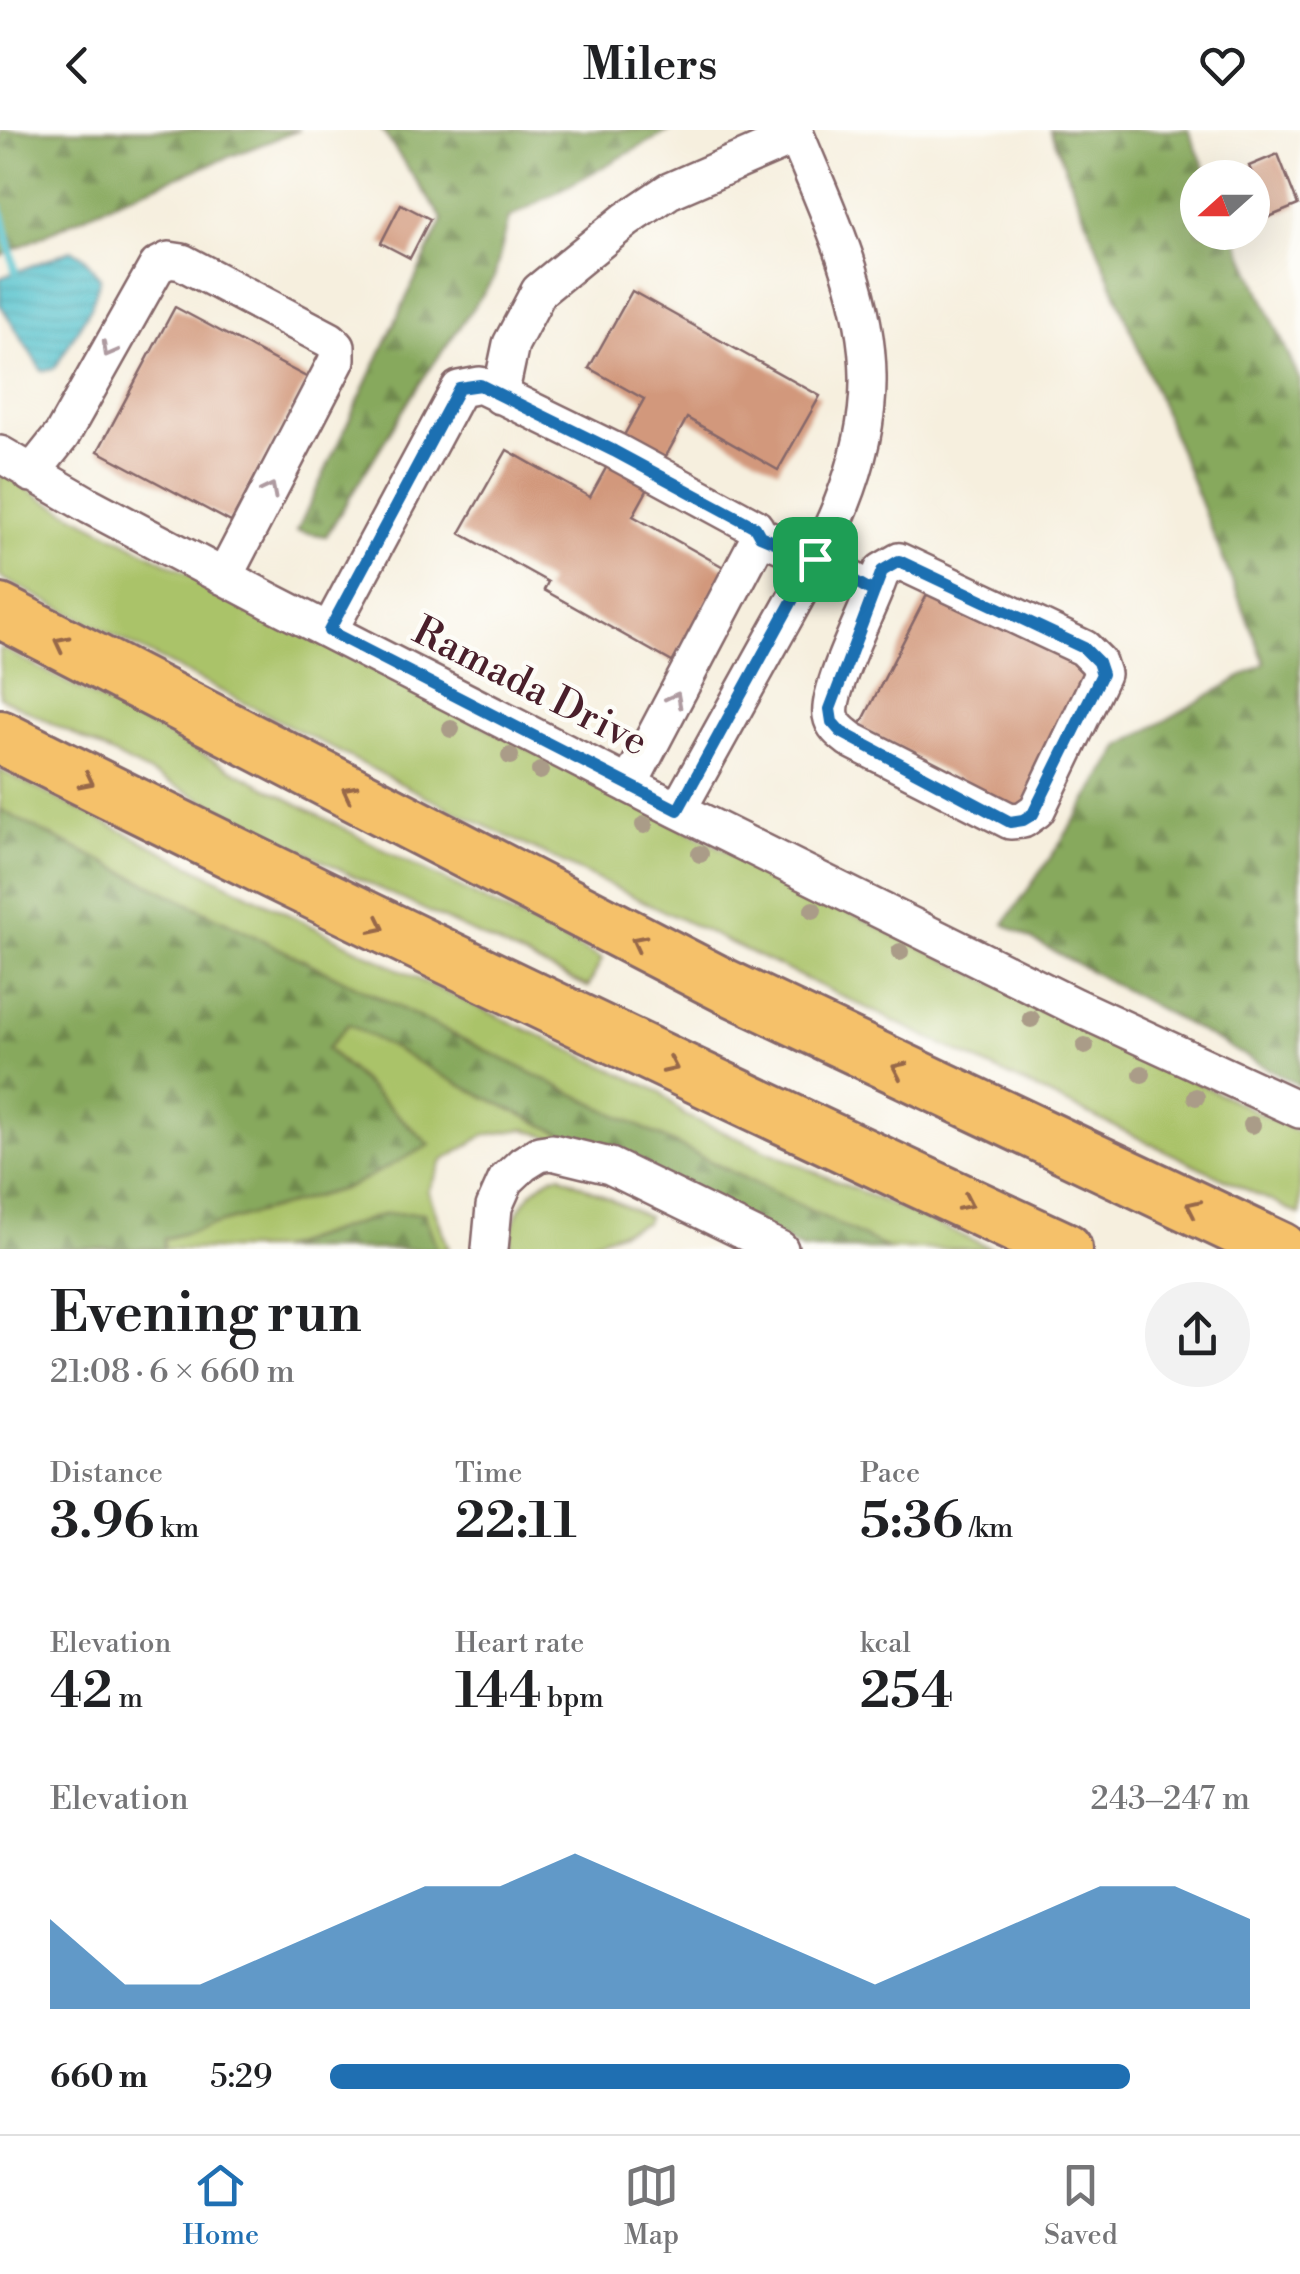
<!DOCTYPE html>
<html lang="en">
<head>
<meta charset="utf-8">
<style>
	:root { --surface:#fff; --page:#f2f2f2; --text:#202124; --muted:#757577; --line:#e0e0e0; --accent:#1f6fb2 }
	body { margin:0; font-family:"Libre Bodoni",serif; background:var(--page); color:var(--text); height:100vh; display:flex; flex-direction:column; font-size:38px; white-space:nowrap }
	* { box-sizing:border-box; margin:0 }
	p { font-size:32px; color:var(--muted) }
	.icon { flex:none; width:55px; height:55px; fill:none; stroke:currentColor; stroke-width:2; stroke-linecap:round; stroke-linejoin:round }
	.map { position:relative; height:1119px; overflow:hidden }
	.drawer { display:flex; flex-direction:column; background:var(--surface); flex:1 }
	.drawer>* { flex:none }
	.needle { width:65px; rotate:249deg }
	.fabs { position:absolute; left:1180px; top:30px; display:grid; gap:20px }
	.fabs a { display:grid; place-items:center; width:90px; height:90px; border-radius:50%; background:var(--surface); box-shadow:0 10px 40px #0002; font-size:50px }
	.pin { position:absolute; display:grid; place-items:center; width:85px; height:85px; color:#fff; margin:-42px; border-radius:20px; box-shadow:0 5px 15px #0006 }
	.round { display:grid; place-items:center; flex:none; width:105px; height:105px; border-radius:52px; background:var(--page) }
	.head { display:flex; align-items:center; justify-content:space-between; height:170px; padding:0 50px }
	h1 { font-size:55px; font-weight:600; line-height:75px }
	.stats { display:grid; grid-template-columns:repeat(3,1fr); gap:15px; height:170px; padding:10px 50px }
	.stats div { display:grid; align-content:center }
	.stats b { font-size:50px; font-weight:600 }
	.stats small { font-size:28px; font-weight:400 }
	.stats p { font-size:28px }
	.chart { height:280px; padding:20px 50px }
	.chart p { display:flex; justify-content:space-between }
	.chart svg { width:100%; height:180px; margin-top:10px; fill:var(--accent); opacity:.7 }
	ul { padding:0 50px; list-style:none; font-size:32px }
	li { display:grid; grid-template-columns:160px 120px 1fr; align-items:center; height:75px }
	li i { height:25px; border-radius:12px; background:var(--accent) }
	header { display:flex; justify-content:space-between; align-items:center; height:130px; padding:0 50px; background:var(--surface); font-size:45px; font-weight:600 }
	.menu { display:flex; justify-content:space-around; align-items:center; height:140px; border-top:2px solid var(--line); background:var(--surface); font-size:28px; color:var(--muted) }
	.menu a { display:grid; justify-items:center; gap:5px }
	.menu .on { color:var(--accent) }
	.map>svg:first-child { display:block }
	.grass { fill:#aac369; stroke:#7a714a; stroke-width:2.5 }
	.forest { fill:url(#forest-firs); stroke:#686444; stroke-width:2.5 }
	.water { fill:url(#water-rules); stroke:#50707c; stroke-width:2.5 }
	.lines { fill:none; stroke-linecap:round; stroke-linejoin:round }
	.stream { stroke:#55c2cd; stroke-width:8 }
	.building { fill:#d2987b }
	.minor-casing { stroke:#86686a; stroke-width:40 }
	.highway-casing { stroke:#86686a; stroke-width:58 }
	.minor { stroke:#fff; stroke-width:35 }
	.highway { stroke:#f5c16b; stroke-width:52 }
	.tree { fill:#aa9c88 }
	.oneway { stroke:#ae9aa0 }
	.oneway2 { stroke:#976848 }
	.route-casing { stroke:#fff; stroke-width:20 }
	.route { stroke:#1f6fb2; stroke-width:12 }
	.labels { text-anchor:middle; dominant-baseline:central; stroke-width:9; stroke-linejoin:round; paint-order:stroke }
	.street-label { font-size:40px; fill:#4a1f2b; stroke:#fdfcf7 }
</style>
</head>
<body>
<header><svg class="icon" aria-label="back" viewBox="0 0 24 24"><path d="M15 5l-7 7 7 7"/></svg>Milers<svg class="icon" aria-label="heart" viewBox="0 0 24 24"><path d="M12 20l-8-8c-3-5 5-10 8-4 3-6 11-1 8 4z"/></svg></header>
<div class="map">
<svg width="1300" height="1119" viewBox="0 0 1300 1119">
	<defs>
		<pattern id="forest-firs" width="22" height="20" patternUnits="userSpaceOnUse" patternTransform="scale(2.5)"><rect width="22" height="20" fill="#87a95d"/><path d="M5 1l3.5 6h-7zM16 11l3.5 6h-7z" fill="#70894d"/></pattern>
		<pattern id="water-rules" width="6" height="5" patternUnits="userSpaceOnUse" patternTransform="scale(2.5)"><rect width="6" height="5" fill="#55c2cd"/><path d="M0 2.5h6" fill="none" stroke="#4ca6b0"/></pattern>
	</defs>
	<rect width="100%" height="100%" fill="#fdfcf7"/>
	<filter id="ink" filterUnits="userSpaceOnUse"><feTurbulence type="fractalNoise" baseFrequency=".01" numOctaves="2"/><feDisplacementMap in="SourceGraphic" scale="20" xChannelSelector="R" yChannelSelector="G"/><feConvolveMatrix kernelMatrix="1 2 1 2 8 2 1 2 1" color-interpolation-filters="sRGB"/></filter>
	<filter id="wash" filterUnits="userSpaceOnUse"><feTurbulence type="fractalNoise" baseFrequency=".0048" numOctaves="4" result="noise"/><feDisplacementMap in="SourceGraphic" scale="40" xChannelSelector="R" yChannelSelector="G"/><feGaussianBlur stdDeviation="2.25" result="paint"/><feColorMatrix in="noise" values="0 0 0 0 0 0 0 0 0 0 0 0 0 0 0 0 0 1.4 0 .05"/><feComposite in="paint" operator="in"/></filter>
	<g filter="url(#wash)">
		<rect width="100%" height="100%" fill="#f6efde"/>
		<path class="grass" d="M0 341 45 370 783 750 1300 1003V1085L456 682 0 447Z
			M0 517 398 727 602 829 588 857 361 750 0 567Z
			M0 640 422 851 661 962 684 985 993 1119H888L25 693 0 679Z
			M348 893 462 956 615 1029 525 999 485 1005 443 1031 428 1061 449 1119H437L423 1083 385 1084 278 1119H164L163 1109 349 1057 429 1014 327 918Z
			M560 1045 648 1087 645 1093 572 1119H511C507 1091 532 1050 560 1045Z"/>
		<path class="forest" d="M0 0H299L125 67 0 126Z
			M382 0H671L509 88 494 148 418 256 326 406 297 401 443 90Z
			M1050 0H1188L1209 47 1198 48V102L1234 103 1300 251V956L1004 794 1059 715 1121 616 1265 533Z
			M0 679 25 693 888 1119H802L462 956 348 894 327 919 430 1015 349 1057 164 1109V1119H0Z
			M424 1083 437 1119H278L385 1084Z"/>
		<path class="water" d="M72 120 84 127 100 148 91 177 55 238 42 241 0 174V148Z"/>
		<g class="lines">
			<path class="stream" d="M0 77 15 140"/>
		</g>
		<g id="blocks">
			<path class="building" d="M1278 24 1298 75 1269 87 1249 36Z
				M401 74 430 89 410 128 381 113Z
				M632 161 820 266 778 340 687 288 633 386 727 439 674 533 544 460 548 452 460 403 507 320 590 367 644 269 589 238Z
				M175 177 308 248 231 392 98 321Z
				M931 457 1095 542 1024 683 859 598Z"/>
		</g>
	</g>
	<g filter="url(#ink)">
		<use href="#blocks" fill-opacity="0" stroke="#86686a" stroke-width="2.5"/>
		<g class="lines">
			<defs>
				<path id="minor" d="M500 266 511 214 539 161 626 90 669 61 796 6
					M0 324 90 376 270 471 678 680 1074 876 1300 980
					M31 344 62 305 157 136 169 130 182 132 330 210 337 217V230L224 447
					M760 406 815 429 874 462 882 441 899 431 1084 518 1098 532 1102 544 1037 680 1023 690 1010 691 851 610C842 603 833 597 831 585 827 562 864 487 874 462
					M329 501 459 259 480 255 615 321 755 397 760 406 629 655
					M678 680C709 625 739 569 770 514 816 431 870 343 868 246 867 160 826 78 794 0
					M490 1119 494 1077 506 1050 523 1034 539 1024 552 1022 610 1036 780 1119"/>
				<path id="highway" d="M0 481 725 856 1281 1119
					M0 607C352 784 707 953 1065 1119"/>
			</defs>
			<use href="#minor" class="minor-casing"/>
			<use href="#highway" class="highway-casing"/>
			<use href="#minor" class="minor"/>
			<use href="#highway" class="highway"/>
		</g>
		<g class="tree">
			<circle cx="451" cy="599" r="9"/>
			<circle cx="510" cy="626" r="9"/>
			<circle cx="540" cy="641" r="9"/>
			<circle cx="644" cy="695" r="9"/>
			<circle cx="700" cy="724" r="9"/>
			<circle cx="813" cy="780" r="9"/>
			<circle cx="900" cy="822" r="9"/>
			<circle cx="1031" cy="889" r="9"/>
			<circle cx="1085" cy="916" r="9"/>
			<circle cx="1142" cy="944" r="9"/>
			<circle cx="1196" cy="967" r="9"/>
			<circle cx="1252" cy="995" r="9"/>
		</g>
		<defs><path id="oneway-chevron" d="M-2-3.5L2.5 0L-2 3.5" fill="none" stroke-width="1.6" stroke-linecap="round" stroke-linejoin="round" transform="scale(2.5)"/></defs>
		<g class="oneway">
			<use href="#oneway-chevron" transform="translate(109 220) rotate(119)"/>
			<use href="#oneway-chevron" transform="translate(270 360) rotate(-63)"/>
			<use href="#oneway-chevron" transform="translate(675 569) rotate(-62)"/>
		</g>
		<g class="oneway2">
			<use href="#oneway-chevron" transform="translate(61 513) rotate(-153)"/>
			<use href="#oneway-chevron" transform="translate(87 651) rotate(27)"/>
			<use href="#oneway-chevron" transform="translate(349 662) rotate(-153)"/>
			<use href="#oneway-chevron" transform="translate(378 796) rotate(26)"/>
			<use href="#oneway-chevron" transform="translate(638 812) rotate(-153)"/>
			<use href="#oneway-chevron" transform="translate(671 936) rotate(25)"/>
			<use href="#oneway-chevron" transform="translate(899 939) rotate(-155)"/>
			<use href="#oneway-chevron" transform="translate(966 1073) rotate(25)"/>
			<use href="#oneway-chevron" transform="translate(1193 1077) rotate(-155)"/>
		</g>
	</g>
	<g class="lines" filter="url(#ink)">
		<defs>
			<path id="route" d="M815 429 760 406 755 397 614 321 480 255 459 258 329 501 678 680 815 429 874 462 830 579 832 592 841 602 1010 692 1023 690 1033 684 1102 544 1098 532 1084 518 899 431 882 441 874 462 815 429"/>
		</defs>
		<use href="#route" class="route-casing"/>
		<use href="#route" class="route"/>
	</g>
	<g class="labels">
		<g class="street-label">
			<text transform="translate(530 557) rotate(27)">Ramada Drive</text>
		</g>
	</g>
</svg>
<div class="fabs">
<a><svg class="needle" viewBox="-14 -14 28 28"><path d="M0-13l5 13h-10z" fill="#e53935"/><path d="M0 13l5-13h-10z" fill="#757577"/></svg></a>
</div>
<div class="pin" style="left:815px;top:429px;background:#1e9e55"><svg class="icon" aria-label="arrive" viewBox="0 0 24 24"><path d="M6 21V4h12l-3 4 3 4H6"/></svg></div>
</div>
<section class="drawer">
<div class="head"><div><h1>Evening run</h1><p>21:08 · 6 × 660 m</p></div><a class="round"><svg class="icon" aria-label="share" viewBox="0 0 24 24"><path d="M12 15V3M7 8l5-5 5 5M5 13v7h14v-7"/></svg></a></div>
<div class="stats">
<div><p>Distance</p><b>3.96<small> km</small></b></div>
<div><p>Time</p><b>22:11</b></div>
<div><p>Pace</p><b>5:36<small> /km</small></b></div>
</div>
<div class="stats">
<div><p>Elevation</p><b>42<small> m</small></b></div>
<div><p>Heart rate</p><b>144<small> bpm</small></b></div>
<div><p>kcal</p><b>254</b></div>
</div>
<div class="chart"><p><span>Elevation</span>243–247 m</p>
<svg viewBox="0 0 160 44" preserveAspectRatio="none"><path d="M0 44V22L10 38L20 38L30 30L40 22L50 14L60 14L70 6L80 14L90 22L100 30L110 38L120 30L130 22L140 14L150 14L160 22V44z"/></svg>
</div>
<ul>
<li><b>660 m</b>5:29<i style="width:87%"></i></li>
</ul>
</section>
<nav class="menu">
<a class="on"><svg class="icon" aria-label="home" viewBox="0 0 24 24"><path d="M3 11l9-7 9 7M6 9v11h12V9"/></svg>Home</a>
<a><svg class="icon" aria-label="map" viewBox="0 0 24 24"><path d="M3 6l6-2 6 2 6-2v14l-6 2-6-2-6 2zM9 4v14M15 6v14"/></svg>Map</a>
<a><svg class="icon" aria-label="saved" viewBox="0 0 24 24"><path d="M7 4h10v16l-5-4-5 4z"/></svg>Saved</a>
</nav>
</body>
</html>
